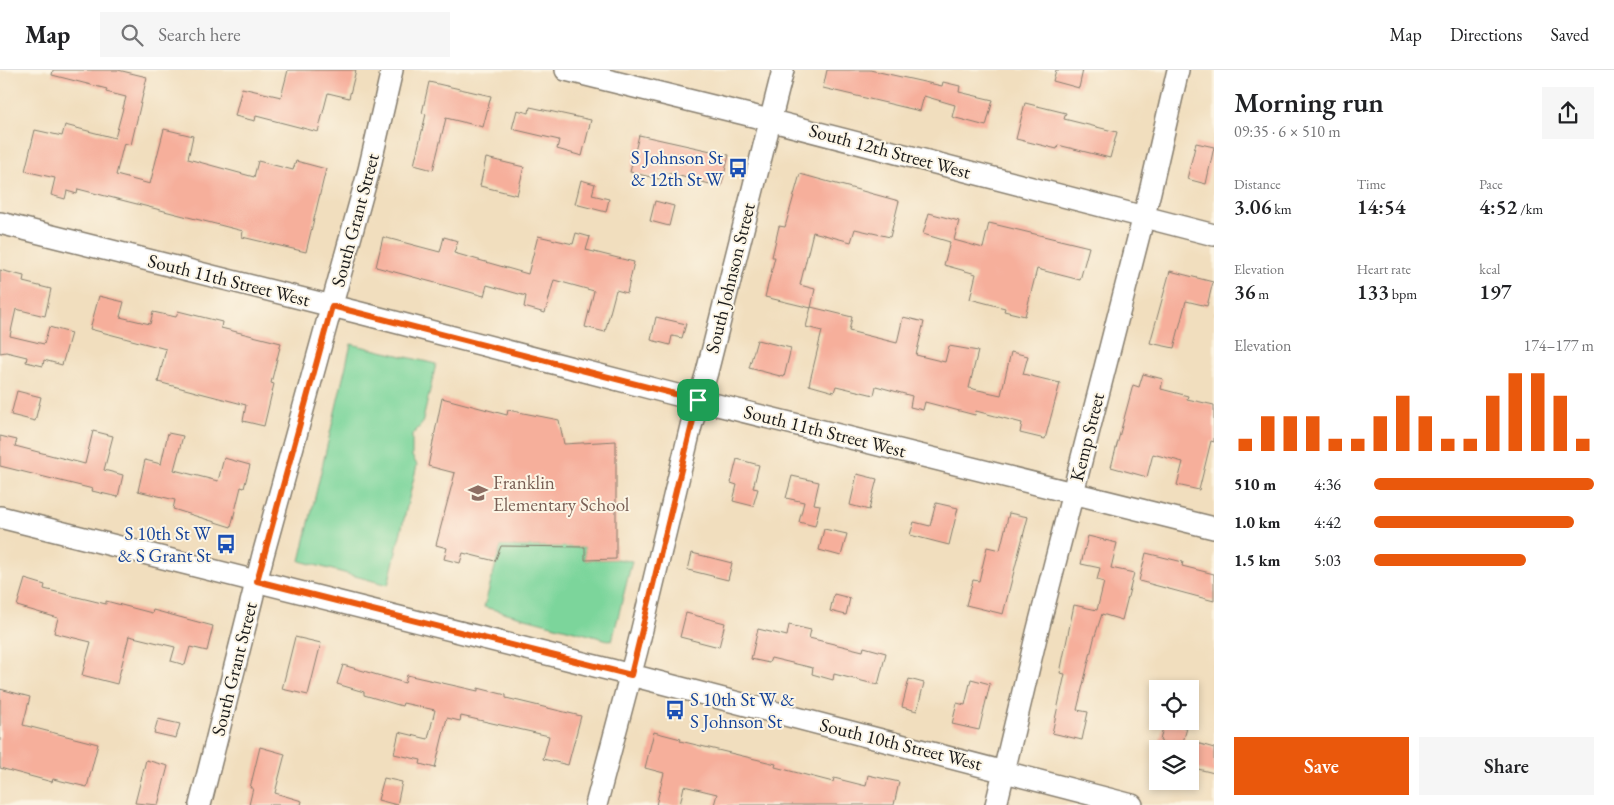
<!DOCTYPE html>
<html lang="en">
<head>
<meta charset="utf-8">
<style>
	:root { --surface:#fff; --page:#f6f6f6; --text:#202124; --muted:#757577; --line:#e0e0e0; --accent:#ea580c }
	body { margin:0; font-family:"EB Garamond",serif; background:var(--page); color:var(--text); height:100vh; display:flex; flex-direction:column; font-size:19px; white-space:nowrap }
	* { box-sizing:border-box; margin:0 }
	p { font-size:16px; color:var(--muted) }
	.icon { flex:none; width:28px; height:28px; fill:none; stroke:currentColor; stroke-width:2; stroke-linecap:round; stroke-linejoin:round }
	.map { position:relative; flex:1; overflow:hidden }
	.side { display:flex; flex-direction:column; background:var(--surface); width:400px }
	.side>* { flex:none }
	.fabs { position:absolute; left:1149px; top:610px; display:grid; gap:10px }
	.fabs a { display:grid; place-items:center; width:50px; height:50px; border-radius:0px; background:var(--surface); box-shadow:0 2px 8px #0003; font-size:25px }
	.pin { position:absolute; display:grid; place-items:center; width:42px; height:42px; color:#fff; margin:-21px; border-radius:10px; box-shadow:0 2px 8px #0006 }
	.round { display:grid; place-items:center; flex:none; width:52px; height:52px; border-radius:0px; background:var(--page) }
	.summary { display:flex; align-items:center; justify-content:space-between; height:85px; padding:0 20px }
	h1 { font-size:28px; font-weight:600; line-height:38px }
	.stats { display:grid; grid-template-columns:repeat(3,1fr); gap:8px; height:85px; padding:5px 20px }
	.stats div { display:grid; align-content:center }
	.stats b { font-size:21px; font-weight:600 }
	.stats small { font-size:14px; font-weight:400 }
	.stats p { font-size:14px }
	.chart { height:140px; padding:10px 20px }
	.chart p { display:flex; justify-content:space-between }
	.chart svg { width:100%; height:90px; margin-top:5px; stroke:var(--accent); stroke-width:6 }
	.cta { display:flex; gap:10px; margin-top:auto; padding:10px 20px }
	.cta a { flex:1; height:58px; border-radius:0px; background:var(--accent); color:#fff; font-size:20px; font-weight:600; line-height:58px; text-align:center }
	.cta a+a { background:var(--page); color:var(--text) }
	ul { padding:0 20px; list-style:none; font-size:16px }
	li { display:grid; grid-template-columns:80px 60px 1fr; align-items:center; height:38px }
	li i { height:12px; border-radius:6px; background:var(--accent) }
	header { display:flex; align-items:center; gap:30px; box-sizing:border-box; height:70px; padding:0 25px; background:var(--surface); border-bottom:1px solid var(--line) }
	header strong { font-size:24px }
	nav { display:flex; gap:28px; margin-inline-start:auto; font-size:18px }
	.search { width:350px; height:45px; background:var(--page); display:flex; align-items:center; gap:12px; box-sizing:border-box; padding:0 18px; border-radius:0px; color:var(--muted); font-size:19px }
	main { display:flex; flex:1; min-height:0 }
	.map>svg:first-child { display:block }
	.green { fill:#7cd59b; stroke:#4c785c }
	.building { fill:#f6af9b }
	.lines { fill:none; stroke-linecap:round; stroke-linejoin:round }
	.minor-casing { stroke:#867d6d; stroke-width:24 }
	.minor { stroke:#fff; stroke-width:21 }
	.route-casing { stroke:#fff; stroke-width:10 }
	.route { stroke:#ea580c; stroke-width:6 }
	.labels { text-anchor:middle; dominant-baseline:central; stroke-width:4; stroke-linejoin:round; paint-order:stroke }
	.street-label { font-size:19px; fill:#1c1c1c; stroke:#fcf5e5 }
	.transit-label { font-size:19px; fill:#164399; stroke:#fcf5e5; text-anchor:end }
	.education-label { font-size:19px; fill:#785e54; stroke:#fcf5e5; text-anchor:start }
</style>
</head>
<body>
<header>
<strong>Map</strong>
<div class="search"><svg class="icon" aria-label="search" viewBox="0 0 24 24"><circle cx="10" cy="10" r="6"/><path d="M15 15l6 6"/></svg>Search here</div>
<nav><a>Map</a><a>Directions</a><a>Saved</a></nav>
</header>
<main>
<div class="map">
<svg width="1214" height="735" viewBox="0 0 1214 735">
	<rect width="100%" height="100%" fill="#fcf5e5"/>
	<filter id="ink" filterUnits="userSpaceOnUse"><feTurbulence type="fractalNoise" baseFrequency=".02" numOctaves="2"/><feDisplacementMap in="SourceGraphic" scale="10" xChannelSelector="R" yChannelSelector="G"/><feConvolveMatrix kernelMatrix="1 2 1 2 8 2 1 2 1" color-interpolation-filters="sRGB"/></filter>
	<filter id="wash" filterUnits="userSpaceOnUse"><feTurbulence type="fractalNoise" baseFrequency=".0096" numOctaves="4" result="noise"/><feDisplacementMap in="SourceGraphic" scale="20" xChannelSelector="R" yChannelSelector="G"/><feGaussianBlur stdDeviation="1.12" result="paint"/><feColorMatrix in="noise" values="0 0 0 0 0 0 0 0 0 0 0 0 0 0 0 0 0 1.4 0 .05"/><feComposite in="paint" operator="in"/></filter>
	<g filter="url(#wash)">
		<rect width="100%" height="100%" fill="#f1debe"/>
		<path class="green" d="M351 274 436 294 422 354 412 365V386L417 395 388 515 300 491Z
			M501 476 585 477V490L616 489 632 491 612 571 484 537Z"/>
		<g id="blocks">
			<path class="building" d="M53 0H118L147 7 131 75 124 73 116 105 150 114 164 59 193 66 188 89 254 107 258 91 293 100 296 91 326 99 306 182 242 167 243 161 78 119 77 124 67 121 65 129 51 125 55 108 25 101 35 60 62 66 65 55 115 68 126 27 106 22 107 19 52 5Z
				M288 0H356L349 28 328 23 318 62 256 46 255 51 235 46 242 18 281 27Z
				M827 0H870L942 16 943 12 960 16 959 22 993 30 986 56 952 47 955 35 924 26 920 41 823 18Z
				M1056 0H1083L1079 18 1053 11Z
				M429 12 491 26 483 57 446 48 433 100 414 95 426 44 422 43Z
				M1025 33 1066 43 1064 49 1117 62 1110 88 1058 75 1057 79 1016 69Z
				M530 37 591 50 582 86 557 79 559 70 512 59 517 40 529 43Z
				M639 65 729 85 721 117 661 101 659 109 630 102Z
				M1196 73 1214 77 1206 114 1187 109Z
				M486 88 524 97 517 125 480 116Z
				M800 104 899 131 890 167 855 159 851 172 813 162 800 215 815 219 811 238 765 227 775 187H772L779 156 785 157Z
				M581 110 595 114 592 125 609 129 606 142 575 134Z
				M655 131 674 136 669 156 650 151Z
				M929 143 959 151 954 170 983 178 989 153 1089 177 1080 210 1037 199 1025 246 1004 241 1005 238 970 229 976 204 944 195 950 172 923 164Z
				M576 163 590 167 586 180 634 192 627 223 616 220 605 262 585 257 594 221 554 210 545 243 524 237 526 226 487 215 484 226 376 197 383 167 440 182 444 167 458 171 454 183 528 204 538 166 573 174Z
				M0 200 24 206 23 212 51 219 45 246 16 239 10 266 44 274 49 257 71 263 62 295 44 290 43 296 26 292 27 287 6 282 0 283Z
				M1170 201 1213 212 1207 236 1186 231 1174 278 1150 273Z
				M99 226 124 232 120 247 150 254 153 242 176 247 178 241 222 252 221 258 281 273 271 313 274 314 264 356 243 351 246 335 158 312 166 279 90 259Z
				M811 237 852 247 849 261 897 273 903 247 924 252 916 285 945 292 949 276 978 281 969 318 1001 325 1011 282 1028 286 1023 304 1060 313 1045 369 1020 363 1022 353 976 341 975 345 925 332 923 340 910 337 912 326 876 316 874 325 836 316 834 322 809 315 822 261 806 257Z
				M656 247 686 254 682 268 672 266 670 275 651 270Z
				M757 270 791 278 784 307 749 298Z
				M1143 304 1163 309 1161 319 1188 326 1187 329 1214 335V372L1211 371 1199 420 1177 415 1183 392 1153 384 1147 407 1111 397 1133 315 1139 317Z
				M17 321 41 327 35 351 11 345Z
				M442 328 507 345 508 340 559 350 564 374 616 371V489L585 490V477L501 476 495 491 463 483 460 493 444 489 447 478 436 475 455 403 428 396Z
				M93 361 113 366 104 400 123 405 118 427 92 421 93 419 0 396V366L17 370 15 376 85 394Z
				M168 363 183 366 174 400 218 411 224 388 250 395 244 418 241 417 231 457 173 439 175 430 138 421 145 390 161 394Z
				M737 389 759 395 753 418 758 419 753 436 733 431 737 415 731 413Z
				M857 404 877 409 869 440 850 435Z
				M792 406 819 412 814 434 820 435 815 456 799 452 804 432 786 428Z
				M936 433 958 438 949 475 910 465 914 452 930 456Z
				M1009 443 1028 447 1003 544 966 535 973 510 979 511 987 477 1000 480Z
				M824 459 847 464 841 486 819 480Z
				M1088 466 1117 473 1111 498 1134 503 1122 550 1102 544 1094 569 1077 640 1088 642 1082 670 1052 663 1065 604 1060 603 1074 535 1097 540 1104 512 1097 510 1100 498 1081 494Z
				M692 483 732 493 728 510 688 500Z
				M1146 483 1183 492 1182 496 1214 504V531L1139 511Z
				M25 509 45 515 44 519 106 534V531L152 543 153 540 213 556 207 581 190 577 185 595 171 591 175 577 129 566 117 614 82 605 91 572 54 563 58 548 17 536Z
				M834 524 850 528 846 545 830 541Z
				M686 543 725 553 719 577 680 567Z
				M789 555 811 560 809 568 863 581 864 577 886 583 878 615 834 604 833 610 812 604 813 598 771 588 769 593 751 589 758 559 787 566Z
				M295 567 321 573 308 625 282 619Z
				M343 595 405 613 407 605 478 621V618L506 625V628L581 646 568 695 543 689 549 666 461 646 460 651 447 648 435 698 420 694 421 690 394 684 399 662 428 669 435 640 403 633 402 636 364 625V622L337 614Z
				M909 609 924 613 917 641 902 637Z
				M971 609 990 614 979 660 952 654 957 633 965 635Z
				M0 619 30 627 23 655 98 674 87 717 53 709 52 712 0 698Z
				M158 649 180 654 176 668 154 663Z
				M1164 652 1187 658 1181 679H1165L1167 673 1160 671Z
				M654 662 681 669 680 671 776 694 775 697 833 712 834 708 866 716 868 705 899 712 894 735H714L717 724 684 716 680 735H656L664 703 645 698Z
				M1190 671 1214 678V703L1190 697Z
				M260 677 285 684 275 723 302 731 301 735H249L253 718H250Z
				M146 690 168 696 158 735 135 733Z
				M384 708 402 712 397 735 378 730Z"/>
		</g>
	</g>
	<g filter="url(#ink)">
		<use href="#blocks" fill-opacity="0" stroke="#867d6d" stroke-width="1"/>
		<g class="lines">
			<defs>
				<path id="minor" d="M566 0 753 46 1214 165
					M0 153 360 243 673 324 1214 458
					M0 447 631 605 1132 735
					M200 735 263 485 369 100 392 0
					M596 735 637 580 691 356 707 302 783 0
					M996 735 1037 563 1150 122 1178 0"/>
			</defs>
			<use href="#minor" class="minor-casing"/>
			<use href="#minor" class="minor"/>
		</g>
	</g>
	<g class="lines" filter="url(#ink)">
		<defs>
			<path id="route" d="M332 236 698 330 631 605 257 511Z"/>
		</defs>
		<use href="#route" class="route-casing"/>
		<use href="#route" class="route"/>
	</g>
	<defs>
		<symbol id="bus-bare" viewBox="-9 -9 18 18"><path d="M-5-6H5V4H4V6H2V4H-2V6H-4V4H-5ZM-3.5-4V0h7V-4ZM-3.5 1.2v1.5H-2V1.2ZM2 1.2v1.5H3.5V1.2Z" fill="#1a4fb4" stroke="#fcf5e5" stroke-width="2.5" paint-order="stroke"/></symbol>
		<symbol id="school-bare" viewBox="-9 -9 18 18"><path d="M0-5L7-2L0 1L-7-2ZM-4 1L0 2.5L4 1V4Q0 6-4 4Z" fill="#8d6e63" stroke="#fcf5e5" stroke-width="2.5" paint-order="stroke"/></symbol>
	</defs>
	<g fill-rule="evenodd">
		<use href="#bus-bare" x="724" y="84" width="28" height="28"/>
		<use href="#school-bare" x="464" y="409" width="28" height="28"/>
		<use href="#bus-bare" x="212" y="460" width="28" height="28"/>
		<use href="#bus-bare" x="661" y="626" width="28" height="28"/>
	</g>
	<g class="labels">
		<g class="street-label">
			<text transform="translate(890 81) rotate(15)">South 12th Street West</text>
			<text transform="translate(355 150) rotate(-75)">South Grant Street</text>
			<text transform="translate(730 208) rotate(-76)">South Johnson Street</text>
			<text transform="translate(229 210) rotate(14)">South 11th Street West</text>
			<text transform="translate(825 361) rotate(14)">South 11th Street West</text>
			<text transform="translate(1087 367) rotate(-76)">Kemp Street</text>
			<text transform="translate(234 599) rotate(-76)">South Grant Street</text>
			<text transform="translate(901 674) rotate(14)">South 10th Street West</text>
		</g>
		<g class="transit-label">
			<text x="723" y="87">S Johnson St<tspan x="723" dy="22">&amp; 12th St W</tspan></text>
			<text x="211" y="463">S 10th St W<tspan x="211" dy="22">&amp; S Grant St</tspan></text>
			<text x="690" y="629" text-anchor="start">S 10th St W &amp;<tspan x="690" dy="22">S Johnson St</tspan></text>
		</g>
		<g class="education-label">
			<text x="493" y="412">Franklin<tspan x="493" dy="22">Elementary School</tspan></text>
		</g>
	</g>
</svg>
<div class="fabs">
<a><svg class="icon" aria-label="locate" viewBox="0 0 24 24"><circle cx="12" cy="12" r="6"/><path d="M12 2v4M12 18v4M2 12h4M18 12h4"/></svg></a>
<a><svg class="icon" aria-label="layers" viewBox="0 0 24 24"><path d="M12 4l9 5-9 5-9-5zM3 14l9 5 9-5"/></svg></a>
</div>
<div class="pin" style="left:698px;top:330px;background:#1e9e55"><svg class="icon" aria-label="arrive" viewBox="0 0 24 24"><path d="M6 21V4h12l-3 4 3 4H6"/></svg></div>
</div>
<section class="side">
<div class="summary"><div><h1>Morning run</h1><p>09:35 · 6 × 510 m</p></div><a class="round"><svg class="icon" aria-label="share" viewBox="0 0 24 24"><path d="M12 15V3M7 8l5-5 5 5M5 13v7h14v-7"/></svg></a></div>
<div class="stats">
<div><p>Distance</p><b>3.06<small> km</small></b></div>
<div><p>Time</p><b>14:54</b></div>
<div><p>Pace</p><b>4:52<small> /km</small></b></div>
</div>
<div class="stats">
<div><p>Elevation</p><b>36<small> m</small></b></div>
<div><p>Heart rate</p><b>133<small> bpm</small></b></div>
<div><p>kcal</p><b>197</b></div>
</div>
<div class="chart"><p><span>Elevation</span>174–177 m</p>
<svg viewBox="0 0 160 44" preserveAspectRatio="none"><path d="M5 44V38M15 44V27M25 44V27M35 44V27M45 44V38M55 44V38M65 44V27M75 44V17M85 44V27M95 44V38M105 44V38M115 44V17M125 44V6M135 44V6M145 44V17M155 44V38"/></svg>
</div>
<ul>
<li><b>510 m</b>4:36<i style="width:100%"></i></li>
<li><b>1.0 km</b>4:42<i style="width:91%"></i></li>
<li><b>1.5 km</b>5:03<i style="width:69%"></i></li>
</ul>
<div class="cta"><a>Save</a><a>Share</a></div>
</section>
</main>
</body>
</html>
